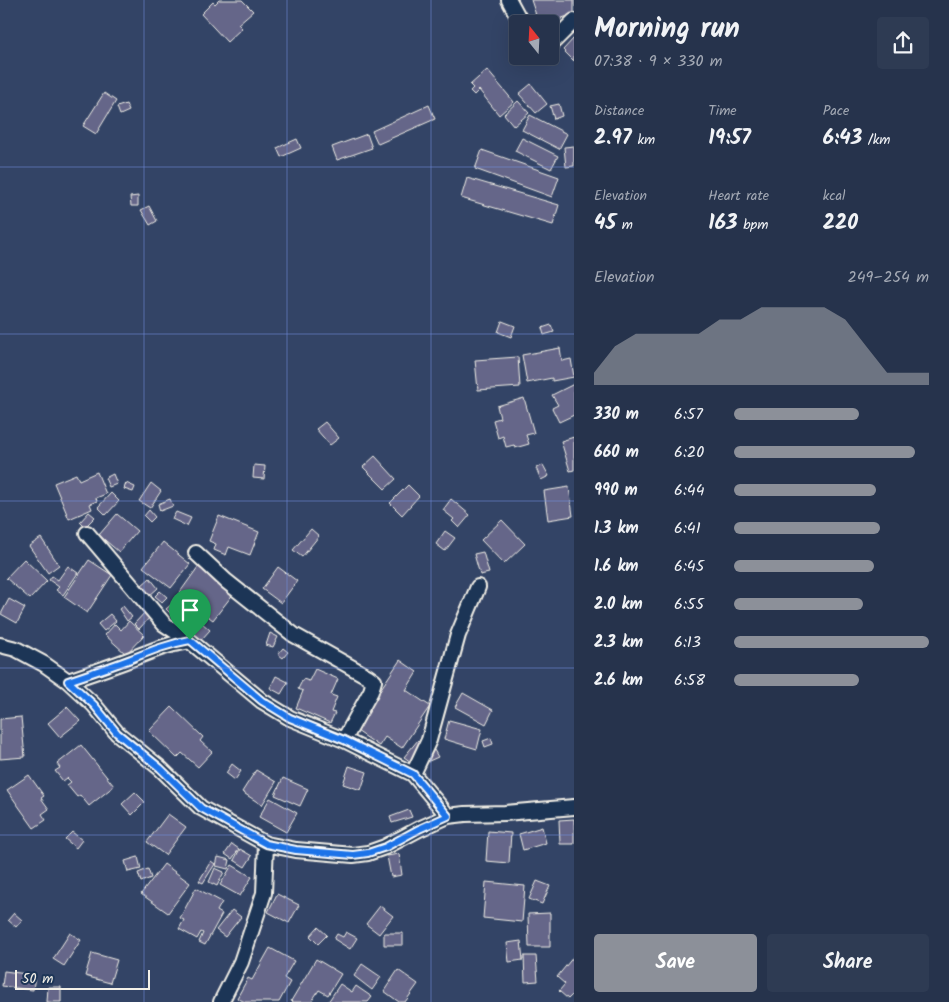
<!DOCTYPE html>
<html lang="en">
<head>
<meta charset="utf-8">
<style>
	:root { --surface:#26334c; --page:#2e3b53; --text:#f1f3f6; --muted:#a4aab5; --line:#424e64; --accent:#8c9099 }
	body { margin:0; font-family:Kalam,sans-serif; background:var(--page); color:var(--text); height:100vh; display:flex; flex-direction:column; font-size:19px; white-space:nowrap }
	* { box-sizing:border-box; margin:0 }
	p { font-size:16px; color:var(--muted) }
	.icon { flex:none; width:28px; height:28px; fill:none; stroke:currentColor; stroke-width:2; stroke-linecap:round; stroke-linejoin:round }
	.map { position:relative; flex:1; overflow:hidden }
	.drawer { display:flex; flex-direction:column; background:var(--surface); width:375px }
	.drawer>* { flex:none }
	.needle { width:32px; rotate:342deg }
	.fabs { position:absolute; left:509px; top:15px; display:grid; gap:10px }
	.fabs a { display:grid; place-items:center; width:50px; height:50px; border-radius:5px; background:var(--surface); box-shadow:0 5px 20px #0002,0 0 0 1px var(--line); font-size:25px }
	.scale { position:absolute; left:15px; bottom:12px; width:135px; box-sizing:border-box; padding-left:5px; border:2px solid #f4f1e8; border-top:0; font-size:14px; line-height:18px; white-space:nowrap; color:#f4f1e8; -webkit-text-stroke:4px #1d3557; paint-order:stroke }
	.pin { position:absolute; display:grid; place-items:center; width:42px; height:42px; color:#fff; margin:-51px -21px; border-radius:50% 50% 50% 0; rotate:-45deg; box-shadow:0 0 5px #0007 }
	.pin .icon { rotate:45deg }
	.round { display:grid; place-items:center; flex:none; width:52px; height:52px; border-radius:5px; background:var(--page) }
	.summary { display:flex; align-items:center; justify-content:space-between; height:85px; padding:0 20px }
	h1 { font-size:28px; font-weight:800; line-height:38px }
	.stats { display:grid; grid-template-columns:repeat(3,1fr); gap:8px; height:85px; padding:5px 20px }
	.stats div { display:grid; align-content:center }
	.stats b { font-size:21px; font-weight:800 }
	.stats small { font-size:14px; font-weight:400 }
	.stats p { font-size:14px }
	.chart { height:140px; padding:10px 20px }
	.chart p { display:flex; justify-content:space-between }
	.chart svg { width:100%; height:90px; margin-top:5px; fill:var(--accent); opacity:.7 }
	.action { display:flex; gap:10px; margin-top:auto; padding:10px 20px }
	.action a { flex:1; height:58px; border-radius:5px; background:var(--accent); color:#fff; font-size:20px; font-weight:800; line-height:58px; text-align:center }
	.action a+a { background:var(--page); color:var(--text) }
	ul { padding:0 20px; list-style:none; font-size:16px }
	li { display:grid; grid-template-columns:80px 60px 1fr; align-items:center; height:38px }
	li i { height:12px; border-radius:6px; background:var(--accent) }
	main { display:flex; flex:1; min-height:0 }
	.map>svg:first-child { display:block }
	.building { fill:#656689; stroke:#f4f1e8 }
	.lines { fill:none; stroke-linecap:round; stroke-linejoin:round }
	.minor-casing { stroke:#f4f1e8; stroke-width:18 }
	.minor { stroke:#1d3557; stroke-width:14 }
	.route-casing { stroke:#fff; stroke-width:10 }
	.route { stroke:#1a73e8; stroke-width:6 }
	.grid { fill:none; stroke:#738fde; stroke-width:1; stroke-opacity:0.55 }
</style>
</head>
<body>
<main>
<div class="map">
<svg width="574" height="1002" viewBox="0 0 574 1002">
	<rect width="100%" height="100%" fill="#346"/>
	<filter id="ink" filterUnits="userSpaceOnUse"><feTurbulence type="fractalNoise" baseFrequency=".02" numOctaves="2"/><feDisplacementMap in="SourceGraphic" scale="10" xChannelSelector="R" yChannelSelector="G"/><feConvolveMatrix kernelMatrix="1 2 1 2 8 2 1 2 1" color-interpolation-filters="sRGB"/></filter>
	<g filter="url(#ink)">
		<path class="building" d="M219 0H242L253 11 238 24 242 28 227 42 201 14 213 2 215 4Z
			M531 0H574V14L562 18 550 34V24H539Z
			M574 38V61L563 50Z
			M487 70 514 102 499 115 479 90 474 95 470 91 473 88 470 85Z
			M531 84 547 104 536 113 519 94Z
			M104 93 116 101 96 134 83 126Z
			M518 101 529 113 514 126 504 114Z
			M126 104 129 111 120 115 117 107Z
			M559 104 562 116 554 119 550 106Z
			M429 105 435 119 378 144 372 131Z
			M530 115 567 134 559 149 522 130Z
			M367 134 372 148 337 160 332 147Z
			M522 138 558 156 551 169 515 151Z
			M297 139 301 148 281 157 277 148Z
			M574 146V166L566 167 564 147Z
			M482 150 559 177 552 197 475 169Z
			M467 178 559 205 553 225 461 198Z
			M138 196V206H131L130 197Z
			M149 206 157 221 150 225 141 210Z
			M502 321 515 326 511 337 498 332Z
			M551 325 554 332 544 335 542 328Z
			M560 348 562 361 571 359 574 377 552 381V378L527 383 522 355Z
			M518 357 520 387 478 390 475 360Z
			M574 384V415L559 422 552 408 558 405 552 395Z
			M524 398 534 433 526 435 529 444 515 448 514 445 506 447 503 436 498 438 493 420 500 418 497 406Z
			M325 422 339 438 330 445 316 429Z
			M574 437V470L570 471 561 441Z
			M375 456 396 479 385 489 363 467Z
			M254 465 265 466 264 479 253 478Z
			M543 465 549 476 541 480 536 468Z
			M97 472 106 494 96 498 97 501 90 504 92 509 69 519 54 483 76 474 79 480Z
			M113 474 117 484 109 487 105 478Z
			M126 483 135 487 133 492 124 489Z
			M151 483 161 491 150 508 139 501Z
			M408 485 419 496 402 515 390 503Z
			M569 487 573 516 548 520 544 491Z
			M111 493 119 501 106 515 98 507Z
			M170 499 173 506 160 511 158 504Z
			M451 499 470 515 459 528 452 521 454 519 443 510Z
			M149 510 155 517 150 522 144 516Z
			M89 512 95 517 85 527 80 522Z
			M176 512 191 518 187 526 172 519Z
			M117 514 137 531 119 552 99 535Z
			M219 516 259 532 250 555 229 547 226 555 214 550 216 544 209 541Z
			M502 520 525 544 504 564 481 540Z
			M311 529 319 536 302 557 293 550Z
			M445 531 455 538 445 551 436 544Z
			M41 538 59 565 48 573 29 546Z
			M163 542 190 564 171 588 143 567Z
			M483 552 489 573 480 575 474 554Z
			M24 559 47 581 30 599 6 578Z
			M89 560 112 575 87 613 64 597Z
			M68 566 78 573 63 595 56 590 59 587 49 580 52 576 58 580Z
			M198 567 234 593 213 620 178 595Z
			M278 567 297 581 281 603 262 589Z
			M150 578 158 588 149 596 141 586Z
			M160 591 167 597 162 602 155 596Z
			M9 599 25 608 17 623 1 614Z
			M173 603 179 609 172 615 166 609Z
			M123 606 132 617 127 621 119 609Z
			M147 610 152 615 139 629 134 624Z
			M110 614 116 621 104 631 98 624Z
			M185 615 192 621 187 627 180 620Z
			M129 621 144 635 126 654 105 635 115 624 121 630Z
			M201 622 210 630 201 640 192 631Z
			M270 633 278 637 273 647 266 645Z
			M283 648 288 652 283 658 278 654Z
			M400 660 417 672 406 690 430 706 402 748 385 737 379 746 354 729Z
			M315 669 338 679 331 695 337 697 331 712 335 713 330 723 296 708 303 691 298 689 303 679 309 681Z
			M276 676 288 682 281 694 270 688Z
			M463 693 493 710 486 724 455 707Z
			M67 707 80 721 60 737 48 723Z
			M172 707 203 737 200 741 212 752 198 767 182 753 177 758 149 731Z
			M21 717 25 757 0 759V719Z
			M449 720 482 729 477 749 444 739Z
			M491 738 493 744 485 747 483 741Z
			M418 740 424 745 411 762 404 757Z
			M81 745 114 786 89 806 80 795 77 797 67 785 71 782 67 778 63 781 55 771 60 768 57 764Z
			M434 750 438 757 429 761 425 754Z
			M232 764 241 771 235 780 226 773Z
			M349 766 367 772 361 790 343 784Z
			M256 770 276 782 262 805 242 792Z
			M29 775 44 796 41 798 49 809 42 814 46 820 34 828 7 790Z
			M283 778 308 789 300 806 275 795Z
			M135 792 145 802 132 815 122 804Z
			M270 798 297 813 286 832 259 817Z
			M409 810 412 817 392 823 390 817Z
			M168 814 186 827 165 855 147 842Z
			M574 819V844H560L559 820Z
			M542 827 546 843 523 850 519 834Z
			M488 831 511 833 509 863 486 861Z
			M72 832 82 840 76 848 65 839Z
			M232 844 239 849 232 859 225 854Z
			M240 849 252 856 245 867 234 860Z
			M399 854 402 875 391 877 387 856Z
			M138 857 141 869 128 872 125 861Z
			M218 857 230 860 228 869 216 866Z
			M211 861 215 864 203 883 199 881Z
			M164 864 190 883 168 913 141 894Z
			M232 865 252 877 240 896 220 885Z
			M215 868 224 872 217 886 209 882Z
			M148 869 151 878 141 882 138 873Z
			M537 881 550 886 542 904 529 899Z
			M486 882 525 886 522 922 483 918Z
			M196 888 222 902 217 911 222 914 205 945 199 942 203 933 201 932 197 939 179 929 184 920 180 918Z
			M277 894 299 905 289 923 268 912Z
			M380 906 393 916 379 934 366 924Z
			M232 910 241 917 225 937 216 930Z
			M14 913 22 920 16 927 8 920Z
			M550 913V947H529L528 914Z
			M318 927 327 935 318 944 310 936Z
			M346 932 357 938 350 949 334 939 337 934 343 937Z
			M70 933 81 940 64 966 53 959Z
			M384 933H403V945H384Z
			M521 941 523 960 509 962 507 943Z
			M270 948 294 961 284 978 290 982 279 1002H245L237 998 248 978 252 980Z
			M92 953 117 960 110 983 85 976Z
			M524 956H536L538 981 525 982Z
			M574 956V993L568 999 559 991 565 984 557 977Z
			M316 959 341 974 328 995 319 990 311 1002H294L291 1001Z
			M362 964 381 977 372 990 354 976Z
			M398 970 418 984 405 1002H399L384 991Z
			M4 971 35 975 33 990 2 986Z
			M340 984 352 992 356 986 372 997 368 1002H328Z
			M48 987H61V1002H47Z"/>
		<g class="lines">
			<defs>
				<path id="minor" d="M509 0 522 24
					M550 45 574 21
					M87 533 164 624 190 641 262 701 290 718 344 740 413 774 448 816
					M196 553 226 581 294 635 367 676 374 681 371 691 344 740
					M0 645 16 649 44 664 68 681 94 705 117 733 160 768 201 808 266 844 296 850 353 855 368 853 385 847 419 829 448 816 465 814 505 813 574 807
					M68 681C89 674 110 667 131 659 151 651 168 644 190 641
					M413 774 429 740 458 635 478 587
					M221 1002 241 962 264 893 266 844"/>
			</defs>
			<use href="#minor" class="minor-casing"/>
			<use href="#minor" class="minor"/>
		</g>
	</g>
	<g class="lines" filter="url(#ink)">
		<defs>
			<path id="route" d="M190 640 262 701 290 718 344 740 413 774 448 816 419 829 386 847 368 853 353 855 296 850 266 844 201 808 160 768 117 733 94 705 68 681C89 674 110 667 131 659 151 651 168 644 190 640Z"/>
		</defs>
		<use href="#route" class="route-casing"/>
		<use href="#route" class="route"/>
	</g>
	<path class="grid" d="M144 0V1002M287 0V1002M431 0V1002M0 167H574M0 334H574M0 501H574M0 668H574M0 835H574"/>
</svg>
<div class="fabs">
<a><svg class="needle" viewBox="-14 -14 28 28"><path d="M0-13l5 13h-10z" fill="#e53935"/><path d="M0 13l5-13h-10z" fill="#a4aab5"/></svg></a>
</div>
<div class="scale">50 m</div>
<div class="pin" style="left:190px;top:640px;background:#1e9e55"><svg class="icon" aria-label="arrive" viewBox="0 0 24 24"><path d="M6 21V4h12l-3 4 3 4H6"/></svg></div>
</div>
<section class="drawer">
<div class="summary"><div><h1>Morning run</h1><p>07:38 · 9 × 330 m</p></div><a class="round"><svg class="icon" aria-label="share" viewBox="0 0 24 24"><path d="M12 15V3M7 8l5-5 5 5M5 13v7h14v-7"/></svg></a></div>
<div class="stats">
<div><p>Distance</p><b>2.97<small> km</small></b></div>
<div><p>Time</p><b>19:57</b></div>
<div><p>Pace</p><b>6:43<small> /km</small></b></div>
</div>
<div class="stats">
<div><p>Elevation</p><b>45<small> m</small></b></div>
<div><p>Heart rate</p><b>163<small> bpm</small></b></div>
<div><p>kcal</p><b>220</b></div>
</div>
<div class="chart"><p><span>Elevation</span>249–254 m</p>
<svg viewBox="0 0 160 44" preserveAspectRatio="none"><path d="M0 44V38L10 25L20 19L30 19L40 19L50 19L60 12L70 12L80 6L90 6L100 6L110 6L120 12L130 25L140 38L150 38L160 38V44z"/></svg>
</div>
<ul>
<li><b>330 m</b>6:57<i style="width:64%"></i></li>
<li><b>660 m</b>6:20<i style="width:93%"></i></li>
<li><b>990 m</b>6:44<i style="width:73%"></i></li>
<li><b>1.3 km</b>6:41<i style="width:75%"></i></li>
<li><b>1.6 km</b>6:45<i style="width:72%"></i></li>
<li><b>2.0 km</b>6:55<i style="width:66%"></i></li>
<li><b>2.3 km</b>6:13<i style="width:100%"></i></li>
<li><b>2.6 km</b>6:58<i style="width:64%"></i></li>
</ul>
<div class="action"><a>Save</a><a>Share</a></div>
</section>
</main>
</body>
</html>
